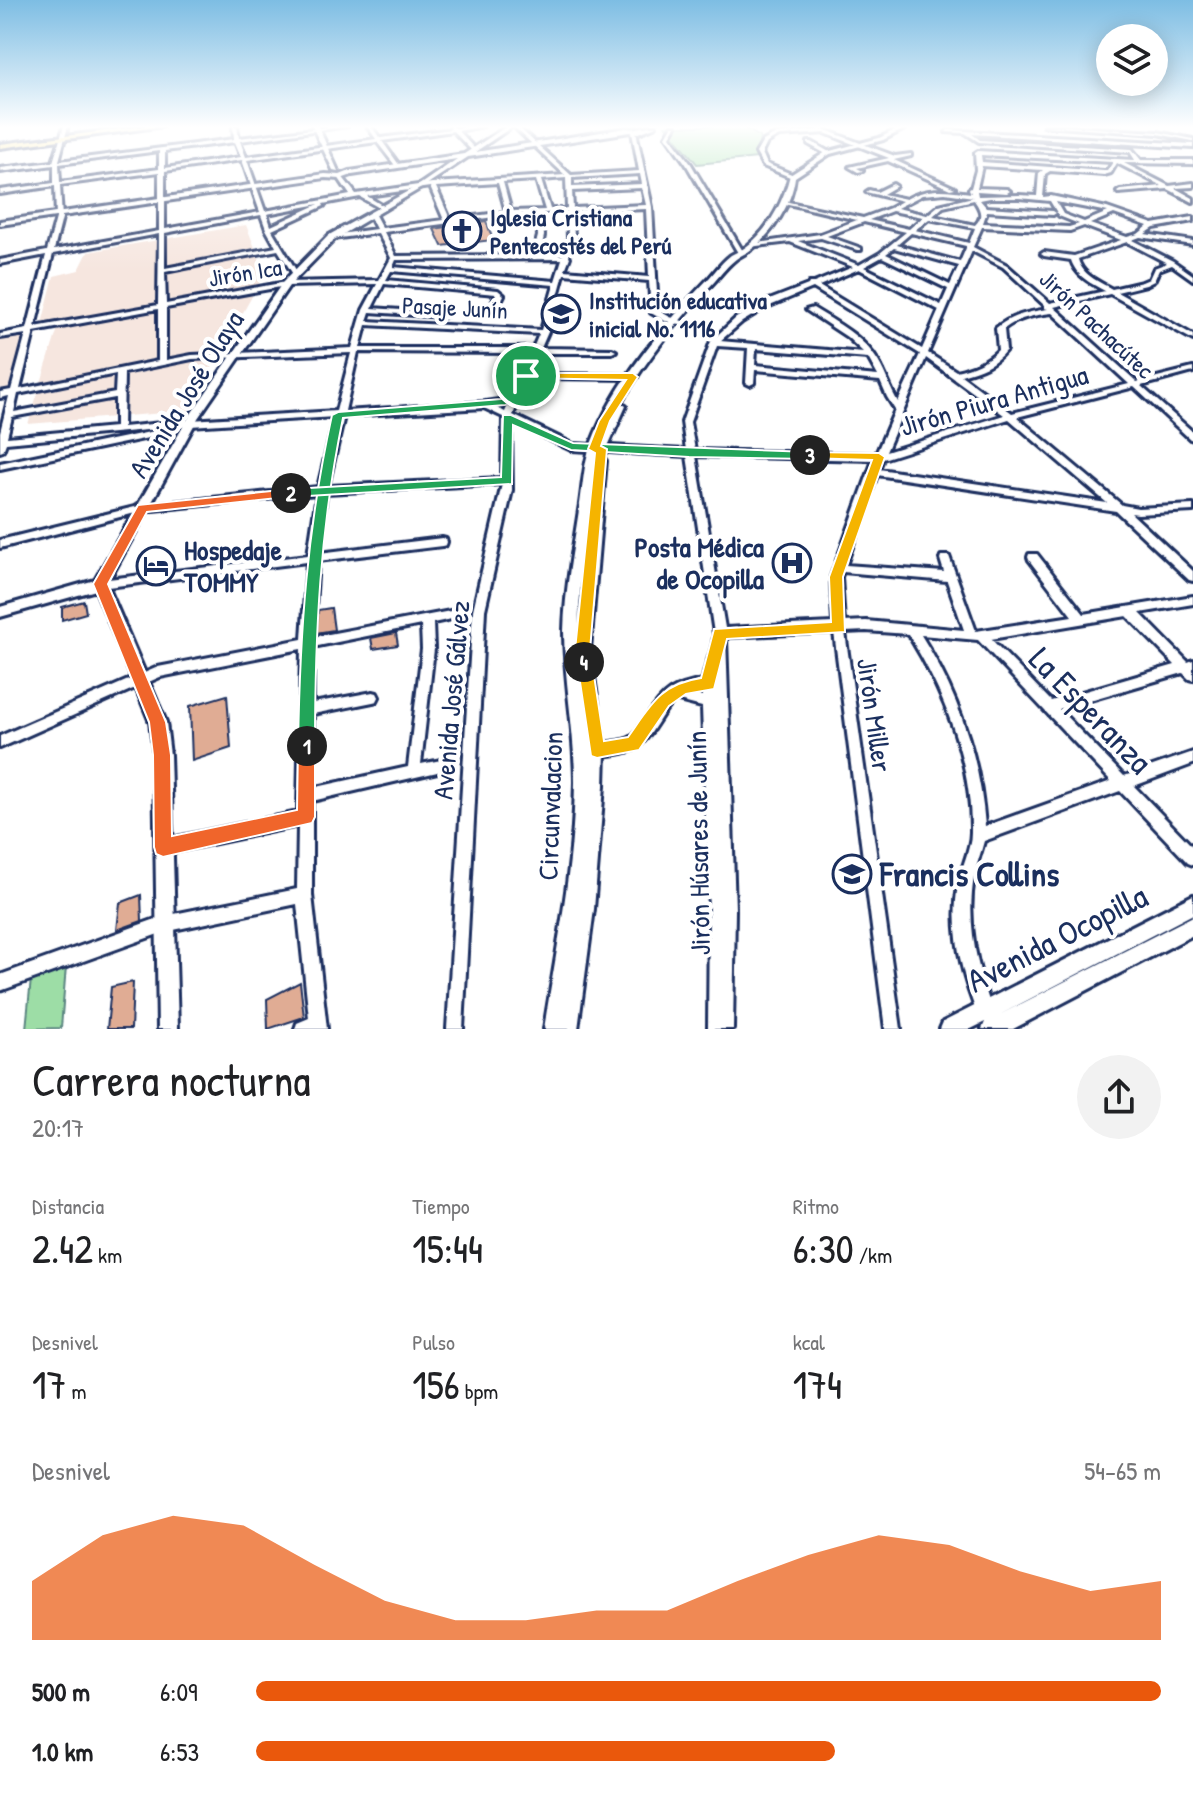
<!DOCTYPE html>
<html lang="es">
<head>
<meta charset="utf-8">
<style>
	:root { --surface:#fff; --page:#f2f2f2; --text:#202124; --muted:#757577; --accent:#ea580c }
	body { margin:0; font-family:"Patrick Hand",sans-serif; background:var(--page); color:var(--text); height:100vh; display:flex; flex-direction:column; font-size:30px; white-space:nowrap }
	* { box-sizing:border-box; margin:0 }
	p { font-size:26px; color:var(--muted) }
	.icon { flex:none; width:44px; height:44px; fill:none; stroke:currentColor; stroke-width:2; stroke-linecap:round; stroke-linejoin:round }
	.map { position:relative; height:1029px; overflow:hidden }
	.panel { display:flex; flex-direction:column; background:var(--surface); flex:1 }
	.panel>* { flex:none }
	.controls { position:absolute; left:1096px; top:24px; display:grid; gap:16px }
	.controls a { display:grid; place-items:center; width:72px; height:72px; border-radius:50%; background:var(--surface); box-shadow:0 4px 20px #0003; font-size:40px }
	.pin { position:absolute; display:grid; place-items:center; width:68px; height:68px; color:#fff; margin:-34px; border:4px solid #fff; border-radius:50%; box-shadow:0 2px 8px #0007 }
	.km { position:absolute; width:40px; height:40px; margin:-20px; border-radius:50%; background:#222; color:#fff; font-size:22px; line-height:40px; text-align:center }
	.round { display:grid; place-items:center; flex:none; width:84px; height:84px; border-radius:42px; background:var(--page) }
	.head { display:flex; align-items:center; justify-content:space-between; height:136px; padding:0 32px }
	h1 { font-size:44px; font-weight:600; line-height:60px }
	.stats { display:grid; grid-template-columns:repeat(3,1fr); gap:12px; height:136px; padding:8px 32px }
	.stats div { display:grid; align-content:center }
	.stats b { font-size:40px; font-weight:600 }
	.stats small { font-size:22px; font-weight:400 }
	.stats p { font-size:22px }
	.chart { height:224px; padding:16px 32px }
	.chart p { display:flex; justify-content:space-between }
	.chart svg { width:100%; height:144px; margin-top:8px; fill:var(--accent); opacity:.7 }
	ul { padding:0 32px; list-style:none; font-size:26px }
	li { display:grid; grid-template-columns:128px 96px 1fr; align-items:center; height:60px }
	li i { height:20px; border-radius:10px; background:var(--accent) }
	.map>svg:first-child { display:block }
	.built { fill:#f6e6df }
	.green { fill:#9ddda6; stroke:#5c8682; stroke-width:2 }
	.building { fill:#e0ac94; stroke:#1b2f5e; stroke-width:2 }
	.lines { fill:none; stroke-linecap:round; stroke-linejoin:round }
	.minor-casing { stroke:#1b2f5e; stroke-width:6 }
	.tertiary-casing { stroke:#1b2f5e; stroke-width:6 }
	.primary-casing { stroke:#1b2f5e; stroke-width:6 }
	.minor { fill:#fff; fill-rule:evenodd }
	.tertiary { fill:#fff; fill-rule:evenodd }
	.primary { fill:#fae180; fill-rule:evenodd }
	.split-1 { fill:#22a559; stroke:#fff; stroke-width:2 }
	.split-2 { fill:#f0652b; stroke:#fff; stroke-width:2 }
	.split-3 { fill:#22a559; stroke:#fff; stroke-width:2 }
	.split-4 { fill:#f5b400; stroke:#fff; stroke-width:2 }
	.split-5 { fill:#f5b400; stroke:#fff; stroke-width:2 }
	.labels { text-anchor:middle; dominant-baseline:central; stroke-width:8; stroke-linejoin:round; paint-order:stroke }
	.far-poi-label { font-size:24px; font-weight:bold; fill:#1b2f5e; stroke:#fff; text-anchor:start }
	.far-street-label { font-size:24px; fill:#1b2f5e; stroke:#fff }
	.street-label { font-size:28px; fill:#1b2f5e; stroke:#fff }
	.poi-label { font-size:28px; font-weight:bold; fill:#1b2f5e; stroke:#fff; text-anchor:end }
	.near-street-label { font-size:34px; fill:#1b2f5e; stroke:#fff }
	.near-poi-label { font-size:34px; font-weight:bold; fill:#1b2f5e; stroke:#fff; text-anchor:start }
</style>
</head>
<body>
<div class="map">
<svg width="1193" height="1029" viewBox="0 0 1193 1029">
	<rect width="100%" height="100%" fill="#fff"/>
	<filter id="ink" filterUnits="userSpaceOnUse"><feTurbulence type="fractalNoise" baseFrequency=".0125" numOctaves="2"/><feDisplacementMap in="SourceGraphic" scale="16" xChannelSelector="R" yChannelSelector="G"/><feConvolveMatrix kernelMatrix="1 2 1 2 8 2 1 2 1" color-interpolation-filters="sRGB"/></filter>
	<g filter="url(#ink)">
		<path class="built" d="M246 225 265 273 188 411 28 424 60 322 42 324 54 276 79 270 88 252Z
			M25 334 11 390 0 392V339Z"/>
		<path class="green" d="M666 126H741L760 137 757 158 697 164Z
			M66 966 61 1028 26 1029 31 979Z"/>
		<path class="building" d="M486 221 493 240 442 246 434 229Z
			M84 601 86 613 62 620V607Z
			M331 608 334 630 316 633 318 610Z
			M396 633 398 645 373 649 371 638Z
			M227 695 231 748 192 761 190 706Z
			M141 895 142 921 117 930 120 903Z
			M133 982 131 1029H107L111 987Z
			M300 982 304 1017 268 1029 267 999Z"/>
		<g class="lines">
			<defs>
				<path id="minor" d="M64 126H68L59 161 234 139 233 126H237L239 138 338 126H348L240 141 246 157 376 139 367 126H371L380 138 451 129 450 127 452 126 456 128 483 126 458 131 475 149 473 152 453 131 382 141 400 166 397 168 377 142 247 160 265 211 350 195 338 177 341 175 356 194 432 183 565 175 513 126H517L571 175 639 171 632 132 636 131 652 207 658 310 670 317 689 323 685 325 665 321 651 313 649 281 564 274 548 332 541 348 612 349 616 351 612 353H539L530 374 633 375 637 377 633 379 528 378 513 415 573 444 686 450 682 422 711 341 736 318 759 304 808 285 809 283H814L853 267 790 242 749 247 748 246 751 244 820 234 857 220 784 203V201L863 218 890 208 902 201 866 192 869 190 877 192 893 184 896 186 895 187 883 194 906 199C929 186 947 190 971 193L969 189 971 188 976 170 975 153 978 151 1135 160 1130 152 979 142 965 133 946 132 948 130 1193 144V148L972 134 980 140 1132 149 1141 160H1193V164L1124 163 1169 186 1193 183V187L1175 188 1193 198V202L1168 189 1118 193 1117 192 1120 190 1162 186 1117 163 1111 173 1104 175 1050 171 1045 174 1043 197 1051 196 1107 208 1153 224 1193 217V221L1154 228 1145 234 1193 241V245L1140 237 1132 240 1173 261 1193 275V280L1172 265 1159 270 1154 281 1146 285 1117 292 1193 335V340L1110 294 1054 307 1137 382 1193 368V372L1141 386 1193 432V440L1190 439 1134 387 1017 417 1122 505 1138 508 1193 505V511L1138 514 1131 513 1193 571V581L1189 580 1116 511 877 475 846 565 944 572 940 559 941 556H949L976 631 1072 616 1029 560 1028 557 1029 554H1037L1084 614 1193 596V604L1140 613 1188 662 1193 660V680L1189 679 1183 673 1059 709 1124 776 1193 752V764L1134 786 1193 847V865L1188 863 1120 791 984 841C981 853 976 865 974 877 966 924 977 968 993 1012L991 1018 985 1020 979 1018C962 977 950 930 958 885 961 867 971 850 971 832 972 762 944 692 908 634L866 631 845 632 901 1029H885L834 632 726 637 735 910 733 1029H708L709 911 702 707 675 700C660 713 654 735 638 747 630 754 604 755 593 757L588 755 586 751 588 747 593 745C602 743 624 742 631 737 637 733 642 723 647 717 664 691 672 686 703 680 705 663 715 649 714 633L687 456 571 450 511 421 512 490 485 610 463 1029H447L473 610 502 484 326 493 319 553 442 538 446 539 447 542 446 545 442 546 318 561 313 637 461 609 465 610 467 613 465 616 461 617 433 623 434 649 421 764 441 760 446 762 448 766 446 770 312 801V895L327 1029H295L297 1023 309 1018 297 904 164 932 0 991V975L164 916 297 889 298 826 163 854 158 852 156 847 158 842 163 840 298 812 301 649 160 677 0 748V736L158 667 302 639 307 562 100 588 96 587 95 584 96 581 100 580 308 555 317 494 143 511 0 548V540L143 505 318 487 335 417 190 426 6 443 3 451 0 452V432L9 396 0 398V392L11 390 26 334 0 338V334L27 329 46 255 0 264V260L47 251 56 218 55 186 0 194V190L54 183V165L0 172V168L53 162ZM235 142 241 157 165 168V151ZM159 151V169L60 182 59 164ZM981 155 1113 162 1107 171H1104L982 162ZM242 160 260 212 165 229V171ZM982 166 1043 170 1039 173 1037 196 1019 195 978 196 977 191 1007 193 1010 191 1007 189 977 188ZM159 172V231L54 250 62 218 60 185ZM640 174 642 184 572 187V178ZM566 178 567 209H550L541 180ZM536 180 545 210 511 211 503 182ZM498 183 506 212 450 219 436 187ZM430 187 444 220 382 228 375 215 372 213 369 215 376 229 332 235 329 237 332 239 378 233 391 258 379 280 286 282 166 304 165 272 278 250 294 276H298L299 275 272 230 324 206 323 204 360 197 383 210 385 209V207L367 196ZM642 188 646 205 573 208 572 191ZM945 193 973 197 939 205 927 215 897 208 922 195ZM990 198H1019L1050 201 1059 216 1079 224 1069 227 983 223 987 211 1053 215 1056 213 1053 211 986 207 980 200ZM974 200C980 209 984 216 975 225L933 216 943 207ZM1056 202 1108 212 1084 222 1063 214ZM319 204 271 226 267 214ZM646 209 649 277 565 270 570 257 569 256 574 238 573 212ZM892 211 923 217 909 229 869 220ZM567 212 568 238 563 255H540L544 236 543 213ZM537 214 538 236 533 255 396 256 384 232 509 215ZM1114 214 1148 226 1138 234 1127 237 1090 224ZM261 215 266 229 276 247 165 268V233ZM929 219 975 228 969 243 915 230ZM864 222 906 232 880 253 859 265 798 241 821 238 857 250H861V248L827 236ZM1084 226 1121 240 1074 256 1044 252 1041 254 1044 256 1071 260C1076 276 1090 283 1105 291L1050 303 1007 265 973 247 982 227 1070 231ZM911 233 966 246V248L960 262 897 245ZM159 234 158 305 35 327 53 254ZM1127 242 1167 263 1154 268 1149 279 1142 282 1112 289C1098 281 1082 275 1078 259ZM894 248 959 266 950 285 886 254ZM972 251 1003 267 1044 305V308L1048 309C1029 312 1011 315 996 328L998 350C986 362 973 367 956 371L928 353ZM882 257 948 289 941 305 864 267ZM562 259 555 281 393 267 396 260ZM859 269 939 310 922 349 819 286ZM391 271 554 285 541 330 367 321 370 312 444 317 448 315 444 313 372 308 384 284 496 294 488 311 492 313 496 311 504 295 498 290 386 280ZM377 284 363 310 352 348 192 355 166 360V308L286 286ZM813 288 920 354 898 402C890 389 886 374 878 361 863 336 837 323 813 308L806 310 847 337 864 353 720 341 742 322 765 308ZM158 309V361L20 389 34 332ZM1052 313 1129 384 1012 413 961 375C980 370 994 365 1006 350L1004 329C1018 318 1034 315 1052 313ZM366 325 539 334 533 348H360ZM717 346 748 348 746 383 750 385 754 383 755 370 880 381 887 397 895 410 876 454 695 450 690 422ZM756 349 868 358 878 376 755 365ZM358 352 531 353 522 374 519 376 520 378 515 390H509L505 399 485 402 345 411ZM351 353 336 411 190 420 123 427 124 373 192 359ZM926 358 1004 415 886 452ZM116 374 115 393 14 412 18 394ZM115 398V427L7 437 12 417ZM509 403 505 412 494 406 508 404ZM484 408 503 417 502 478 328 486 344 416ZM1009 419 1107 503 879 469 883 459ZM696 456 873 460 831 577 833 623 725 628ZM843 572 947 581 964 630 866 621 844 622 841 577ZM1127 616 1175 665 1051 701 991 639ZM421 625 422 649 408 767 312 788 313 714 373 702 377 701 379 697 377 693 373 692 313 703V647ZM921 635 978 640 1111 781 985 826C980 758 958 693 921 635ZM702 690V696L689 693H690Z
					M672 126H676L670 136 691 164 744 253 743 254 738 253 686 164 666 136Z
					M1044 126H1061L1158 132 1193 139V141L1158 134Z
					M823 129 895 156 911 154V156L894 160 955 188 950 189 888 161 857 168 863 171 858 172 849 167 889 158 825 133 779 136 767 143 762 153 767 164 794 175V177H790L763 166 756 153 763 141 776 134Z
					M808 142H812L831 153 826 154 808 144Z
					M174 427 177 428 178 430 177 432 0 469V463Z"/>
				<path id="tertiary" d="M312 126H318L338 171 333 170Z
					M507 126H513L475 152 626 128C637 130 645 125 656 126L639 133 630 132 468 157 423 187 335 239 289 286 198 418 107 584 166 722 170 755 178 1029H158L154 755 150 722 96 590 0 617V607L95 580 188 418 283 282 329 235 419 185 457 159 352 175 341 179 325 178 0 225V221L325 174 340 175 350 171 464 154Z
					M903 126H910L883 140 830 154 795 177C792 204 773 233 752 249 747 253 741 255 736 259 728 265 721 274 715 281 681 318 646 358 621 403L626 406 609 444 608 446 601 447 598 458H604L606 461 590 650 605 751 604 786 594 909 578 1029H544C557 947 574 865 575 782 575 731 564 681 564 631 565 590 573 550 579 510 583 488 583 465 591 444 615 381 664 325 710 277 716 270 723 261 731 255 736 252 742 250 747 246 770 228 783 202 790 175L826 152 879 138ZM587 533 578 625 581 580Z
					M1193 895V914L999 1015 1193 916V935L1013 1029H982L985 1022 971 1029H940L943 1022Z"/>
				<path id="primary" d="M145 126H164L0 148V144Z"/>
			</defs>
			<use href="#minor" class="minor-casing"/>
			<use href="#tertiary" class="tertiary-casing"/>
			<use href="#primary" class="primary-casing"/>
			<use href="#minor" class="minor"/>
			<use href="#tertiary" class="tertiary"/>
			<use href="#primary" class="primary"/>
		</g>
	</g>
	<linearGradient id="sky" x2="0" y2="1"><stop stop-color="#7dbde3"/><stop offset="0.47" stop-color="#fff"/><stop offset="1" stop-color="#fff" stop-opacity="0"/></linearGradient>
	<rect width="1193" height="270" fill="url(#sky)"/>
	<path class="split-1" d="M526 373 531 376 524 379 509 404 505 405 343 418C320 529 315 633 315 746L307 754 301 752 298 746C300 630 307 529 332 415L338 412 501 399 516 374Z"/>
	<path class="split-2" d="M291 489 296 490V496L147 512 108 584 166 722 171 755 172 836 297 810 298 746 307 739 315 746V817L312 823 163 857 156 854 154 847 153 755 149 722 93 584 138 505Z"/>
	<path class="split-3" d="M503 415H511L573 443 810 452 816 455 810 459 689 457 571 450 513 425 512 484 291 497 285 493 291 489 501 477Z"/>
	<path class="split-4" d="M810 452 879 453 885 457 843 577 845 632 727 639 714 689 686 694 669 706 639 750 597 758 591 756 577 662 579 657 584 655 592 662 604 741 628 737C650 706 660 684 701 678L714 629 831 622 829 577 872 460 806 458 804 455Z"/>
	<path class="split-5" d="M526 373H633L638 377 610 421 601 446 607 449 590 650 592 662 584 668 579 666 575 650 595 453 588 449 599 421 626 380 522 378 521 376Z"/>
	<defs>
		<symbol id="church-ring" viewBox="-11 -11 22 22"><circle r="9.5" fill="#fff" stroke="#1b2f5e" stroke-width="1.5"/><path d="M-1.2-6h2.4v3.5h3.3v2.4h-3.3V6h-2.4V-.1h-3.3v-2.4h3.3Z" fill="#1b2f5e"/></symbol>
		<symbol id="school-ring" viewBox="-11 -11 22 22"><circle r="9.5" fill="#fff" stroke="#1b2f5e" stroke-width="1.5"/><path d="M0-5L7-2L0 1L-7-2ZM-4 1L0 2.5L4 1V4Q0 6-4 4Z" fill="#1b2f5e"/></symbol>
		<symbol id="hospital-ring" viewBox="-11 -11 22 22"><circle r="9.5" fill="#fff" stroke="#1b2f5e" stroke-width="1.5"/><path d="M-5-5h3v3.5h4V-5h3V5h-3V1.5h-4V5h-3Z" fill="#1b2f5e"/></symbol>
		<symbol id="hotel-ring" viewBox="-11 -11 22 22"><circle r="9.5" fill="#fff" stroke="#1b2f5e" stroke-width="1.5"/><path d="M-6-4.5h1.5V1H6V5H4.5V3h-9V5H-6ZM-4 0a1.8 1.8 0 1 1 3.6 0ZM.5 0V-2.5h3Q6-2.5 6 0Z" fill="#1b2f5e"/></symbol>
	</defs>
	<g fill-rule="evenodd">
		<use href="#church-ring" x="440" y="209" width="44" height="44"/>
		<use href="#school-ring" x="539" y="292" width="44" height="44"/>
		<use href="#hospital-ring" x="770" y="541" width="44" height="44"/>
		<use href="#hotel-ring" x="134" y="544" width="44" height="44"/>
		<use href="#school-ring" x="830" y="852" width="44" height="44"/>
	</g>
	<g class="labels">
		<g class="far-poi-label">
			<text x="490" y="217">Iglesia Cristiana<tspan x="490" dy="28">Pentecostés del Perú</tspan></text>
			<text x="589" y="300">Institución educativa<tspan x="589" dy="28">inicial No. 1116</tspan></text>
		</g>
		<g class="far-street-label">
			<text transform="translate(245 272) rotate(-9)">Jirón Ica</text>
			<text transform="translate(455 307) rotate(3)">Pasaje Junín</text>
			<text transform="translate(1097 324) rotate(43)">Jirón Pachacútec</text>
		</g>
		<g class="street-label">
			<text transform="translate(186 394) rotate(-58)">Avenida José Olaya</text>
			<text transform="translate(994 400) rotate(-16)">Jirón Piura Antigua</text>
			<text transform="translate(451 700) rotate(-85)">Avenida José Gálvez</text>
			<text transform="translate(875 715) rotate(82)">Jirón Miller</text>
			<text transform="translate(550 806) rotate(-88)">Circunvalacion</text>
			<text transform="translate(698 843) rotate(-91)">Jirón Húsares de Junín</text>
		</g>
		<g class="poi-label">
			<text x="764" y="547">Posta Médica<tspan x="764" dy="32">de Ocopilla</tspan></text>
			<text x="184" y="550" text-anchor="start">Hospedaje<tspan x="184" dy="32">TOMMY</tspan></text>
		</g>
		<g class="near-street-label">
			<text transform="translate(1091 710) rotate(46)">La Esperanza</text>
			<text transform="translate(1057 938) rotate(-27)">Avenida Ocopilla</text>
		</g>
		<g class="near-poi-label">
			<text x="880" y="874">Francis Collins</text>
		</g>
	</g>
</svg>
<div class="controls">
<a><svg class="icon" aria-label="layers" viewBox="0 0 24 24"><path d="M12 4l9 5-9 5-9-5zM3 14l9 5 9-5"/></svg></a>
</div>
<div class="pin" style="left:526px;top:376px;background:#1e9e55"><svg class="icon" aria-label="arrive" viewBox="0 0 24 24"><path d="M6 21V4h12l-3 4 3 4H6"/></svg></div>
<b class="km" style="left:307px;top:746px">1</b>
<b class="km" style="left:291px;top:493px">2</b>
<b class="km" style="left:810px;top:455px">3</b>
<b class="km" style="left:584px;top:662px">4</b>
</div>
<section class="panel">
<div class="head"><div><h1>Carrera nocturna</h1><p>20:17</p></div><a class="round"><svg class="icon" aria-label="share" viewBox="0 0 24 24"><path d="M12 15V3M7 8l5-5 5 5M5 13v7h14v-7"/></svg></a></div>
<div class="stats">
<div><p>Distancia</p><b>2.42<small> km</small></b></div>
<div><p>Tiempo</p><b>15:44</b></div>
<div><p>Ritmo</p><b>6:30<small> /km</small></b></div>
</div>
<div class="stats">
<div><p>Desnivel</p><b>17<small> m</small></b></div>
<div><p>Pulso</p><b>156<small> bpm</small></b></div>
<div><p>kcal</p><b>174</b></div>
</div>
<div class="chart"><p><span>Desnivel</span>54–65 m</p>
<svg viewBox="0 0 160 44" preserveAspectRatio="none"><path d="M0 44V26L10 12L20 6L30 9L40 21L50 32L60 38L70 38L80 35L90 35L100 26L110 18L120 12L130 15L140 23L150 29L160 26V44z"/></svg>
</div>
<ul>
<li><b>500 m</b>6:09<i style="width:100%"></i></li>
<li><b>1.0 km</b>6:53<i style="width:64%"></i></li>
</ul>
</section>
</body>
</html>
